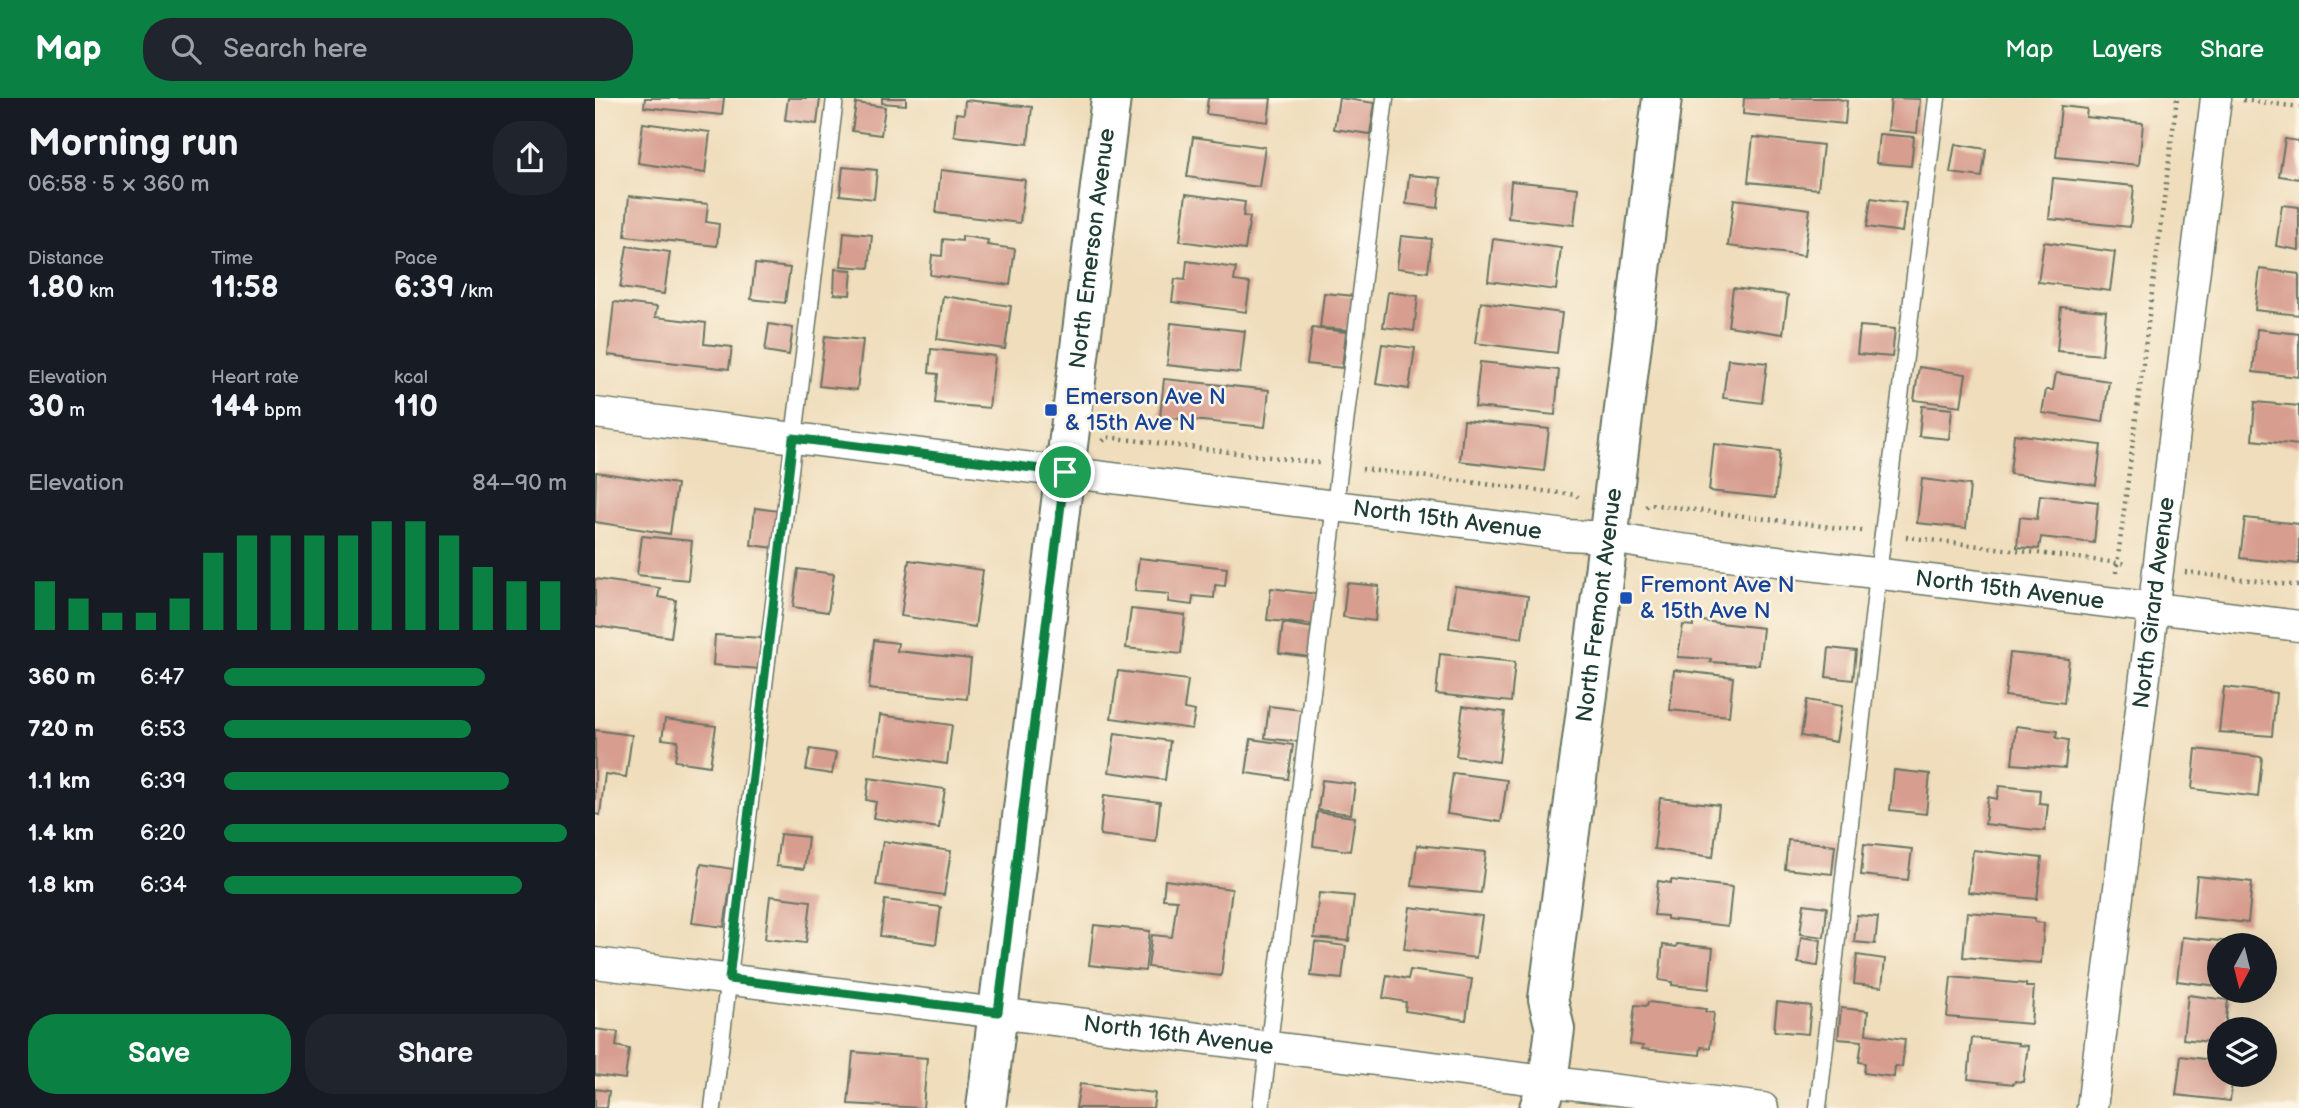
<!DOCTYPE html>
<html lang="en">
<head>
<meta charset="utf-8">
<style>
	:root { --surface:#171b24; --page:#20242c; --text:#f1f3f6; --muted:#9ea1a6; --accent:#0b8043 }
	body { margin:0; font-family:"Balsamiq Sans",sans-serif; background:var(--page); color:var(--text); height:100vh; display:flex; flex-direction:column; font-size:26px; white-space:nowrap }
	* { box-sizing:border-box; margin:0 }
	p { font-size:23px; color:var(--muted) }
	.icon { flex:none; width:38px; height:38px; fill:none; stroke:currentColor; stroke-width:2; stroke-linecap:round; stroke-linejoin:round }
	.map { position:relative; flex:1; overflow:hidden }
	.panel { display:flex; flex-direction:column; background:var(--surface); width:595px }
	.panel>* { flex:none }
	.needle { width:46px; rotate:187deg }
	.buttons { position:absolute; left:1612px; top:835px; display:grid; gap:14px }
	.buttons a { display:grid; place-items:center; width:70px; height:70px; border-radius:50%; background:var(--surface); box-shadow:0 7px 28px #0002; font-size:35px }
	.pin { position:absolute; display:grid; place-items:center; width:60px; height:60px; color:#fff; margin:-30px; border:4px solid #fff; border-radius:50%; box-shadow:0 2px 7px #0007 }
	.round { display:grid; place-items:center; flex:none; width:74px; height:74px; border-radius:28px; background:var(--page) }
	.headline { display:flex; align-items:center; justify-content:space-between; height:119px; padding:0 28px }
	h1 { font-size:38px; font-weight:700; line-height:52px }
	.figures { display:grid; grid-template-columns:repeat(3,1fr); gap:10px; height:119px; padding:7px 28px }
	.figures div { display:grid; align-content:center }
	.figures b { font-size:30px; font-weight:700 }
	.figures small { font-size:19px; font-weight:400 }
	.figures p { font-size:19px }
	.chart { height:196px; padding:14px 28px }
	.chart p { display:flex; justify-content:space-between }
	.chart svg { width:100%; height:126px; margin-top:7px; stroke:var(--accent); stroke-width:6 }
	.primary-button { display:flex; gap:14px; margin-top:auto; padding:14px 28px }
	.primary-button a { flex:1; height:80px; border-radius:28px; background:var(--accent); color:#fff; font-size:28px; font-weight:700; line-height:80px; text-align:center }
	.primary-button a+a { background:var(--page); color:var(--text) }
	ul { padding:0 28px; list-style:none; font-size:23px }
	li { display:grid; grid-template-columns:112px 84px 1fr; align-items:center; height:52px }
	li i { height:18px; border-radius:9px; background:var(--accent) }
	header { display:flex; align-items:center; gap:42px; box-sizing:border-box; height:98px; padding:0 35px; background:var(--accent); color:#fff }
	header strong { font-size:33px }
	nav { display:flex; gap:38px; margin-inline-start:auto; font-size:24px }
	.search { width:490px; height:63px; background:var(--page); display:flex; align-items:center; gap:18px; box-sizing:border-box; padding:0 24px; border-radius:28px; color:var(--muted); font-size:26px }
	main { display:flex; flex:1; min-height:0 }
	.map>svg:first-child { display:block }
	.building { fill:#d79d8f }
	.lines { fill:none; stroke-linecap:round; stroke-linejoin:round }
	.service-casing { stroke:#687563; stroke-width:19 }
	.minor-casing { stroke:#687563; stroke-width:33 }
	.tertiary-casing { stroke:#687563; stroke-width:42 }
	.path { stroke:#687563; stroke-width:4.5; stroke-dasharray:2 5; stroke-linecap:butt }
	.service { stroke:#fff; stroke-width:16 }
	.minor { stroke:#fff; stroke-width:30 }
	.tertiary { stroke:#fff; stroke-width:38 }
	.route-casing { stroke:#fff; stroke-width:14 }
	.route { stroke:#0b8043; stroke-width:9 }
	.transit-dot { fill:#1a4fb4; stroke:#fcf5e5; stroke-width:2.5 }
	.labels { text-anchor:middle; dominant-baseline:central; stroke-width:5; stroke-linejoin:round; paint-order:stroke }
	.street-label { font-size:23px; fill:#1f3d34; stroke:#fcf5e5 }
	.transit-label { font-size:23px; fill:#164399; stroke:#fcf5e5; text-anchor:start }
</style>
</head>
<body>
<header>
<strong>Map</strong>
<div class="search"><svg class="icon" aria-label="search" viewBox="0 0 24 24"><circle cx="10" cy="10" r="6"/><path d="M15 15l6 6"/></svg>Search here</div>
<nav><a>Map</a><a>Layers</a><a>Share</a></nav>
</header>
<main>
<section class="panel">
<div class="headline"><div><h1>Morning run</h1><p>06:58 · 5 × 360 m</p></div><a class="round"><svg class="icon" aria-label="share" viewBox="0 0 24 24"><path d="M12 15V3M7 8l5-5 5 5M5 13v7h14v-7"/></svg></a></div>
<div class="figures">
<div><p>Distance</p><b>1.80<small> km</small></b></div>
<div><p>Time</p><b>11:58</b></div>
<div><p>Pace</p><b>6:39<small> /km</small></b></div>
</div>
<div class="figures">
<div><p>Elevation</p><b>30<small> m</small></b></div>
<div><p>Heart rate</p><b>144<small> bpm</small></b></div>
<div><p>kcal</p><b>110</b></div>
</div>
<div class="chart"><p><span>Elevation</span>84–90 m</p>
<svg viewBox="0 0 160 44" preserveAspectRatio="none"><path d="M5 44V27M15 44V33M25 44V38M35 44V38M45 44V33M55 44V17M65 44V11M75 44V11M85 44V11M95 44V11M105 44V6M115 44V6M125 44V11M135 44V22M145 44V27M155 44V27"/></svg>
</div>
<ul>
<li><b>360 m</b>6:47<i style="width:76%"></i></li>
<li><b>720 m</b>6:53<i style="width:72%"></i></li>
<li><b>1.1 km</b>6:39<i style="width:83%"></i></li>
<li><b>1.4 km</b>6:20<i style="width:100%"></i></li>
<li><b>1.8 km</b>6:34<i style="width:87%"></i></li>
</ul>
<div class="primary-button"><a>Save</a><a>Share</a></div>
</section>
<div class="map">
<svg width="1704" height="1010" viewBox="0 0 1704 1010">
	<rect width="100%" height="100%" fill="#fcf5e5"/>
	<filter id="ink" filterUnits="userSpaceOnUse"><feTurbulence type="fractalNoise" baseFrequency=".0143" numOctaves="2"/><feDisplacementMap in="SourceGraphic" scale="14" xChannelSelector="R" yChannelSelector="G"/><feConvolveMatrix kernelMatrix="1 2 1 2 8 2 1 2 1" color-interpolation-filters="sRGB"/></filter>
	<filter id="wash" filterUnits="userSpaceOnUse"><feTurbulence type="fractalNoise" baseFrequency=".00686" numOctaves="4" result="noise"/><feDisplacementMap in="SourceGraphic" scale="28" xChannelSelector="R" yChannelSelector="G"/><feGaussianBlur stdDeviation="1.57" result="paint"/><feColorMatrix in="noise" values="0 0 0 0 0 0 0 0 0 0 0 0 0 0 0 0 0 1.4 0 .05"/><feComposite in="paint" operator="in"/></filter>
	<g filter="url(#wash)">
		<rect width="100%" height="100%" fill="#efddbb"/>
		<g id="blocks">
			<path class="building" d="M50 0H129L127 17 49 9Z
				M193 0H225L222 26 190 22Z
				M287 0H311V7L287 5Z
				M613 0H676L673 24 611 16Z
				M744 0 780 5 775 36 739 31Z
				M1149 0H1240L1252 3 1250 26 1148 16Z
				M1296 0 1325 1 1322 35 1293 32Z
				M370 2 437 9 433 46 359 38 361 15 369 16Z
				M261 5 290 9 286 37 257 33Z
				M1466 8 1492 11 1491 19 1548 25 1544 67 1461 59Z
				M48 25 115 34 110 75 43 65Z
				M1284 36 1319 39 1316 68 1281 65Z
				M598 39 670 49 664 89 592 79Z
				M1158 39 1228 47 1223 91 1153 84Z
				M1690 41 1704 43V81L1684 78Z
				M1360 46 1391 51 1387 79 1355 75Z
				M248 69 282 72 279 101 245 97Z
				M346 72 430 82 425 125 341 115Z
				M814 77 846 80 843 110 811 106Z
				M1458 80 1539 88 1535 129 1454 121Z
				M916 83 983 90 979 127 913 120Z
				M591 96 650 104 648 118 655 119 650 152 585 143Z
				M34 98 113 106 111 124 124 126 122 148 30 138Z
				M1276 100 1311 105 1307 134 1272 129Z
				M1139 101 1215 111 1209 158 1133 148Z
				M1687 107 1704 109V152L1681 148Z
				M249 134 277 137 274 170 246 168Z
				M367 138 393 142 392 147 420 151 415 187 335 177 337 157 347 158 348 141 367 143Z
				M806 138 837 141 833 174 802 170Z
				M898 141 966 150 961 192 893 183Z
				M1449 144 1520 154 1515 193 1443 184Z
				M32 148 75 154 69 196 25 190Z
				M592 163 641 170 639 183 655 185 651 214 577 204 580 181 590 182Z
				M160 166 195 170 190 205 156 201Z
				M240 171 257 172 255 197 239 196Z
				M1665 171 1704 176V217L1660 212Z
				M1138 190 1193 197 1188 236 1133 228Z
				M793 194 823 198 819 233 788 229Z
				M729 195 759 198 755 232 725 230Z
				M348 198 416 208 410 251 342 241Z
				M19 204 62 209 60 219 111 225 109 246 137 249 134 271 13 257Z
				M886 204 967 215 962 255 880 245Z
				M1466 209 1511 213 1507 257 1462 253Z
				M576 225 650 233 645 275 572 267Z
				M174 226 198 230 194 257 170 253Z
				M1265 228 1300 231 1297 259 1262 256Z
				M717 230 751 234 747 270 712 266Z
				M1662 231 1704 236V279L1658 274Z
				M230 238 268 242 262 292 224 288Z
				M787 246 820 250 814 291 781 286Z
				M336 251 400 258 394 310 340 305 343 276 334 275Z
				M1133 261 1172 265 1167 305 1128 300Z
				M885 264 964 272 960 317 880 309Z
				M1324 269 1371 276 1366 308 1319 302Z
				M1461 275 1514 283 1508 324 1447 315 1451 292H1458Z
				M569 281 674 292 670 329 565 319Z
				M1660 304 1704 308V347L1657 342Z
				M1327 308 1357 311 1354 341 1324 338Z
				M869 322 954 331 949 373 865 363Z
				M1419 336 1506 347 1501 387 1415 376Z
				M1119 346 1185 353 1180 400 1114 393Z
				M1 374 82 386 75 436 0 424Z
				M1327 381 1375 387 1371 430 1322 425Z
				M1445 397 1503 404 1499 445 1446 439 1444 451 1422 449 1425 419 1442 421Z
				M160 410 184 413 180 450 156 447Z
				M1650 420 1704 426V466L1645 460Z
				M47 438 97 443 93 482 42 477Z
				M544 460 632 470 630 488 620 487 619 500 598 498 597 507 573 504 574 496 540 493Z
				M314 462 388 472 380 529 306 518Z
				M203 471 239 476 233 514 198 509Z
				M0 481 65 490 63 499 81 502 76 539 0 528Z
				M752 485 784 488 780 523 748 519Z
				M860 488 933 498 927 540 854 530Z
				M676 490 723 496 720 527 672 522Z
				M536 511 590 517 586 556 531 550Z
				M1098 522 1168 530 1164 567 1115 564 1116 561 1083 559 1088 527 1098 528Z
				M688 525 719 530 715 559 684 555Z
				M120 537 167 540 164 571 118 567Z
				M279 542 303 545 302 553 376 561 372 601 274 591Z
				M1234 550 1261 553 1258 582 1231 579Z
				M1415 555 1474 561 1469 605 1410 598Z
				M845 556 920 564 916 604 841 596Z
				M1079 572 1138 579 1134 618 1075 612Z
				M523 573 593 582 589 611 600 613 597 631 516 620Z
				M1629 589 1681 595 1677 638 1624 634Z
				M1212 602 1247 608 1241 644 1206 638Z
				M674 608 707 612 703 644 670 640Z
				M868 608 910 614 904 664 861 658Z
				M285 617 357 627 352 666 280 655Z
				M70 621 121 628 115 668 80 663 83 643 67 641Z
				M1421 628 1462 633 1461 640 1473 642 1470 670 1417 666Z
				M0 632 37 637 31 679 10 676 5 717 0 716Z
				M520 635 575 643 570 682 514 674Z
				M656 641 698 647 693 681 651 675Z
				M215 651 241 655 237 676 211 672Z
				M1601 651 1667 659 1663 699 1597 691Z
				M1299 672 1335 676 1331 716 1295 712Z
				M858 675 912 682 906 724 852 716Z
				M274 680 350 691 344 730 278 720 281 704 271 702Z
				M727 682 760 686 756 716 723 712Z
				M1404 688 1445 692 1444 705 1453 706 1450 733 1390 726 1393 699 1402 701Z
				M509 697 565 704 561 744 505 737Z
				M1065 700 1124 707 1118 759 1059 751Z
				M722 714 760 719 755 753 718 748Z
				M185 736 213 739 209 771 181 768Z
				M1193 742 1240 747 1237 776 1190 771Z
				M288 743 356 753 349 797 281 787Z
				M1269 746 1317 751 1313 782 1266 777Z
				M822 747 891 754 886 795 817 788Z
				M1378 752 1447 760 1442 801 1373 794Z
				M106 766 138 771 129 829 97 825Z
				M1602 778 1657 784 1653 825 1598 819Z
				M570 782 637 791 626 878 553 869 557 837 577 839 582 802 568 801Z
				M1076 782 1137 789 1133 828 1072 821V818L1059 817 1063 783 1076 785Z
				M724 795 759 798 754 843 719 840Z
				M175 798 216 803 211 845 170 841Z
				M290 802 346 809 341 846 285 838Z
				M1209 806 1232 809 1229 839 1205 836Z
				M815 809 887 818 881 860 809 851Z
				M1372 814 1440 820V824L1449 825 1446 865 1368 859Z
				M1262 817 1283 819 1280 846 1259 844Z
				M499 827 555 833 550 873 494 867Z
				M1206 839 1226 842 1223 868 1203 865Z
				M1587 839 1635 844 1634 847H1624V888L1582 883Z
				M720 844 751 848 747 881 716 878Z
				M1082 846 1118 850 1114 891 1077 887V884L1064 882 1068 847 1081 849Z
				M1262 857 1290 861 1287 889 1259 886Z
				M815 872 877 881 871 922 810 913 811 904 788 900 792 877 813 881Z
				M1356 879 1431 886V889H1439L1436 926 1352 919Z
				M1593 897 1633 902 1630 931H1624V945L1588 941Z
				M1053 904 1111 911 1110 914 1119 915 1115 950 1106 949 1105 957 1047 951 1048 948 1035 946 1040 907 1052 908Z
				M1182 904 1216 908 1213 936 1179 933Z
				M1246 910 1273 913 1271 936 1310 941 1307 969 1300 968 1299 979 1269 975 1270 965 1264 964 1267 943 1243 941Z
				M0 931 23 934 21 948 34 951 30 981 0 977Z
				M1377 940 1423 945V947L1433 948 1428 984 1420 983 1419 986 1373 981Z
				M258 954 332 960 328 1010 253 1006Z
				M1586 958 1624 963V976H1638L1635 1003 1581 997Z
				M485 986 560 995 558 1010H481Z
				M0 991 14 993 12 1010H0Z"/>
		</g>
	</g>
	<g filter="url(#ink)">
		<use href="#blocks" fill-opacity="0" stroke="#687563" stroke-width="2"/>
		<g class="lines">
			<defs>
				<path id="service" d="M118 1010 240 0
					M666 1010 790 0
					M1223 1010 1283 476 1342 0"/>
				<g id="minor">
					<path id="s1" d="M0 315 971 437 1013 439 1062 448 1704 528"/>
					<path id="s2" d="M0 865 1168 1010"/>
					<path id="s3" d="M1497 1010 1621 0"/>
				</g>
				<g id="tertiary">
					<path id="s4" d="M391 1010 516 0"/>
					<path id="s5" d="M944 1010 953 983 960 931 953 901 1010 467 1067 0"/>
				</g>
			</defs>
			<use href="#service" class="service-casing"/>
			<use href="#minor" class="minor-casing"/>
			<use href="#tertiary" class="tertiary-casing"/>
			<path class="path" d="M1648 2 1704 9
				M508 343 512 339 724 365
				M767 371 981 397 983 399
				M1051 409 1054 406 1267 433
				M1311 439 1532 466
				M1590 474 1704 488
				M1521 475 1582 0"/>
			<use href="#service" class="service"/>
			<use href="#minor" class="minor"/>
			<use href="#tertiary" class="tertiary"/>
		</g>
	</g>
	<g class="lines" filter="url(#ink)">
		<defs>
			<path id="route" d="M198 340 470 374 403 914 134 881Z"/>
		</defs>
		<use href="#route" class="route-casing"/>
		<use href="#route" class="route"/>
	</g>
	<g class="transit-dot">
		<rect x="449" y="305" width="14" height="14" rx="3.5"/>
		<rect x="1024" y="493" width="14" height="14" rx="3.5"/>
	</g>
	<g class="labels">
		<g class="street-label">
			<text stroke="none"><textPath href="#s4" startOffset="866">North Emerson Avenue</textPath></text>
			<text stroke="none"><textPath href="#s1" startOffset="859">North 15th Avenue</textPath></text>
			<text stroke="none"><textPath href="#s1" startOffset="1426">North 15th Avenue</textPath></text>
			<text stroke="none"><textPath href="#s3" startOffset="509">North Girard Avenue</textPath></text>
			<text stroke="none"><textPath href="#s5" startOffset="509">North Fremont Avenue</textPath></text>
			<text stroke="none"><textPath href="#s2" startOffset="588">North 16th Avenue</textPath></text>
		</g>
		<g class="transit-label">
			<text x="470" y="299">Emerson Ave N<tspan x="470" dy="26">&amp; 15th Ave N</tspan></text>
			<text x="1045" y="487">Fremont Ave N<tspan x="1045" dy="26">&amp; 15th Ave N</tspan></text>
		</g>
	</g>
</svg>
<div class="buttons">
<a><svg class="needle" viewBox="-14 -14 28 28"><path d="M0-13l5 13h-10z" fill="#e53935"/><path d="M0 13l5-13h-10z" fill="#9ea1a6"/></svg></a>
<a><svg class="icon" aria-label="layers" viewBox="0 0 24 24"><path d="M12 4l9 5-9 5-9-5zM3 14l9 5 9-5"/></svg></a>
</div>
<div class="pin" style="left:470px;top:374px;background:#1e9e55"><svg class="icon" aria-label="arrive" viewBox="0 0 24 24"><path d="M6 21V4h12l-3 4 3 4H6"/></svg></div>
</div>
</main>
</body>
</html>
